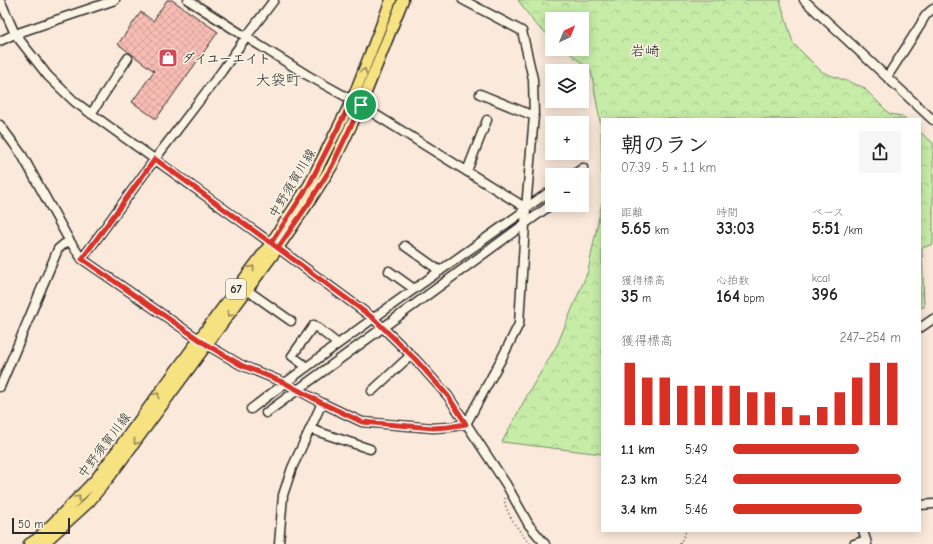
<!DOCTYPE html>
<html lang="ja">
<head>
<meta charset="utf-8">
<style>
	:root { --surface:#fff; --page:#f6f6f6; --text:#222; --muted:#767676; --accent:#d93025 }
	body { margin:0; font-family:"Comic Neue","Klee One",sans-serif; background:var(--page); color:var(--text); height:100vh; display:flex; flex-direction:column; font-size:15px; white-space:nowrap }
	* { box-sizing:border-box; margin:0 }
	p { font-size:13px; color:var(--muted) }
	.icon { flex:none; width:22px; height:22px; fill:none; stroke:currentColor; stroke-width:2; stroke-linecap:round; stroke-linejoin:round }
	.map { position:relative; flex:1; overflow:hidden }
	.drawer { position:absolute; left:601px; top:118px; width:320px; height:414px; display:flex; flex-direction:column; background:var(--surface); border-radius:0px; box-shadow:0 2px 10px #0003 }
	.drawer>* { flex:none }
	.needle { width:26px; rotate:43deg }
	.buttons { position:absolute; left:545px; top:12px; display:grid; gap:8px }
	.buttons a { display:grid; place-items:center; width:44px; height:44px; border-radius:0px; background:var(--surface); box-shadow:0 2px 10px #0003; font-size:20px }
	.scale { position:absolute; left:12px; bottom:10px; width:58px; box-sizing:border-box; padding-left:4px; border:2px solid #2b2b2b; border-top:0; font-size:11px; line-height:14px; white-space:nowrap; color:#2b2b2b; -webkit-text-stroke:3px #fcf5e5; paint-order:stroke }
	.pin { position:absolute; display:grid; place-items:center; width:34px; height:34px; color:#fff; margin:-17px; border:2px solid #fff; border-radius:50%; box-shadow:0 1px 4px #0007 }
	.round { display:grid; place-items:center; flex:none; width:42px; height:42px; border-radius:0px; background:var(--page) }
	.overview { display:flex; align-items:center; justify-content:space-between; height:68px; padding:0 20px }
	h1 { font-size:22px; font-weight:700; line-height:30px }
	.stats { display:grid; grid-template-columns:repeat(3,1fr); gap:6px; height:68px; padding:4px 20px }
	.stats div { display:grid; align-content:center }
	.stats b { font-size:17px; font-weight:700 }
	.stats small { font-size:11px; font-weight:400 }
	.stats p { font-size:11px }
	.chart { height:112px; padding:8px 20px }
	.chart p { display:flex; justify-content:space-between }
	.chart svg { width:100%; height:72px; margin-top:4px; stroke:var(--accent); stroke-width:6 }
	ul { padding:0 20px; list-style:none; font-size:13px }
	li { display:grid; grid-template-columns:64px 48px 1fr; align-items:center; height:30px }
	li i { height:10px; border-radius:5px; background:var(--accent) }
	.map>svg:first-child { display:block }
	.forest { fill:url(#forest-crowns); stroke:#788c69 }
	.building { fill:url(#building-cross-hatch); stroke:#2b2b2b }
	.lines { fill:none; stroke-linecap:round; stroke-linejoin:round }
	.minor-casing { stroke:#2b2b2b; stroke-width:11 }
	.major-casing { stroke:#2b2b2b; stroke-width:13 }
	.path { stroke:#2b2b2b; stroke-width:1.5; stroke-dasharray:1 3; stroke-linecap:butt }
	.minor { stroke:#fcf5e5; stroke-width:8 }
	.major { stroke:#f7e281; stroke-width:10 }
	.oneway { stroke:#918656 }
	.route-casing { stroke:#fff; stroke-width:8 }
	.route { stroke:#d93025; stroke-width:5 }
	.labels { text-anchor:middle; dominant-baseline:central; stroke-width:3; stroke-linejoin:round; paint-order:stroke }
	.shield { fill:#fcf5e5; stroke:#6a6863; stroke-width:1 }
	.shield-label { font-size:12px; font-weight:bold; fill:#2b2b2b }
	.poi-label { font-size:13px; font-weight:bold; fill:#2b2b2b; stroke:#fcf5e5; text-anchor:start }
	.street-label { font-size:13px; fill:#2b2b2b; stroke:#fcf5e5 }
	.quarter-label { font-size:15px; fill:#2b2b2b; stroke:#fcf5e5 }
</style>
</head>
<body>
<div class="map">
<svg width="933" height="544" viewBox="0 0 933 544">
	<defs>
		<pattern id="forest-crowns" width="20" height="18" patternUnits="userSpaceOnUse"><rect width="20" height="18" fill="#c6eca7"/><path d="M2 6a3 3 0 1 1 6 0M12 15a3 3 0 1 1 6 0" fill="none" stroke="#aacb90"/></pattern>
		<pattern id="building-cross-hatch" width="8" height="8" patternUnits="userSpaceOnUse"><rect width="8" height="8" fill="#f7bcb3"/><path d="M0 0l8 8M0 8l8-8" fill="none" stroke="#d4a29a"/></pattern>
	</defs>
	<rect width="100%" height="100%" fill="#fbeadb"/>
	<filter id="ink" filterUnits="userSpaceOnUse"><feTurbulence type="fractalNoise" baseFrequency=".025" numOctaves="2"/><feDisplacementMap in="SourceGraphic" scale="8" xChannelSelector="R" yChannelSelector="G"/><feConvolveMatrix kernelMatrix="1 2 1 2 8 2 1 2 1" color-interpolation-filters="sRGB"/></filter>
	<g filter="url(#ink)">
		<path class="forest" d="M518 0H780L793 43 822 72 863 87 890 114 902 116 906 119H602V174L601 127 591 71 565 49H582V19H552V38L535 24Z
			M920 132 933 143V244L922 248 924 307 920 308Z
			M602 202V454L502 442 529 392 557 345 588 271Z"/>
		<path class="building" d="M167 0H172L218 32 156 119 132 102 154 71 118 44 141 12 153 21Z"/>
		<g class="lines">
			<defs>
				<path id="minor" d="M0 0 15 34 48 76 75 102 278 248 373 318 416 360 448 396 506 484 529 525 545 544
					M188 0 246 37 307 75 352 100 526 208
					M804 0 933 120
					M0 41 15 34 115 0
					M887 77 921 24C923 18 927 13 933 9
					M480 94 534 116
					M91 114 128 58
					M0 125 22 155 69 240 82 259 207 345 241 365 285 383 322 403 362 422 433 428 449 427 466 424 503 356 519 324 526 208 534 116 533 79 522 31 463 0
					M467 171 487 120
					M573 175 583 168
					M582 181H583
					M405 246 440 271
					M82 259 155 159 222 71 246 37 274 0
					M389 271 414 289
					M247 290 291 321
					M920 328 933 319
					M307 367 292 356 314 325 338 344
					M0 387 58 249 69 240
					M372 391 411 355
					M251 409C339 341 430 278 520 214L526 208 552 190
					M266 413 552 204
					M310 429 370 449
					M920 505 933 504
					M863 531 866 540 867 544
					M279 544 283 495 292 468 322 403
					M854 544 866 540"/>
				<path id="major" d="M29 544 37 539 59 517 96 479 199 339 271 243 309 185 352 100 391 0
					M43 544 89 502 111 475 278 248 311 199 332 166 361 105 403 0"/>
			</defs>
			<use href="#minor" class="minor-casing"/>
			<use href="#major" class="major-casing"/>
			<path class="path" d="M505 498C502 509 522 535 530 544
				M680 544 686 531"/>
			<use href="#minor" class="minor"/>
			<use href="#major" class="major"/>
		</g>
		<defs><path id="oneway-chevron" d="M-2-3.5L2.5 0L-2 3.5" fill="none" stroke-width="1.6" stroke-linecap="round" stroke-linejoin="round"/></defs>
		<g class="oneway">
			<use href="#oneway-chevron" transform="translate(364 71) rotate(-68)"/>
			<use href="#oneway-chevron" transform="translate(252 268) rotate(-53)"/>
			<use href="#oneway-chevron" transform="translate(230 314) rotate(126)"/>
			<use href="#oneway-chevron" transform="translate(157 395) rotate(-54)"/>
			<use href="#oneway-chevron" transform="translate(136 442) rotate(127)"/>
			<use href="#oneway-chevron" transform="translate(78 498) rotate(-46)"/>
		</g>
	</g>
	<g class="lines" filter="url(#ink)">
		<defs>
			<path id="route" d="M361 105 332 166 311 200 278 248 271 243 155 159 82 259 207 345 241 365 285 383 322 403 362 422 433 428 448 427 466 424 448 396 416 360 373 318 271 243 309 185 352 100 361 105"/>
		</defs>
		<use href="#route" class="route-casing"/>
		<use href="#route" class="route"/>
	</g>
	<defs>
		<symbol id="shop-square" viewBox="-11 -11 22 22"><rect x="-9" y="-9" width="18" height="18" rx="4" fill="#d1495b" stroke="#fcf5e5"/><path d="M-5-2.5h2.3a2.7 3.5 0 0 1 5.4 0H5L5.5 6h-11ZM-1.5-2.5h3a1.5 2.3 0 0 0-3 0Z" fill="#fff"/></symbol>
	</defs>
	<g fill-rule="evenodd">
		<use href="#shop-square" x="157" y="47" width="22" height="22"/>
	</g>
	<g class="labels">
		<rect class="shield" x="226" y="279" width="20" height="20" rx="3"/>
		<g class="shield-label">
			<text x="236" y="289">67</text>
		</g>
		<g class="poi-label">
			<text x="182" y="58">ダイユーエイト</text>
		</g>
		<g class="street-label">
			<text transform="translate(292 183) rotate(-59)">中野須賀川線</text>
			<text transform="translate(104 445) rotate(-53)">中野須賀川線</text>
		</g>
		<g class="quarter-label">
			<text x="645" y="51">岩崎</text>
			<text x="278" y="80">大袋町</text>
		</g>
	</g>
</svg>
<div class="buttons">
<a><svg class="needle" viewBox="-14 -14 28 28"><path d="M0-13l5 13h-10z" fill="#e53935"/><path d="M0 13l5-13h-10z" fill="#767676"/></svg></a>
<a><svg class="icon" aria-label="layers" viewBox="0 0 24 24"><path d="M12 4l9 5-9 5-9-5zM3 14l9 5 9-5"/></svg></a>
<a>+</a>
<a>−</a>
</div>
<div class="scale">50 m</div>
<div class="pin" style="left:361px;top:105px;background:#1e9e55"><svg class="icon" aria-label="arrive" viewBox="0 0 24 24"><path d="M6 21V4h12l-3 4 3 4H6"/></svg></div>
<section class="drawer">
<div class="overview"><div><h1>朝のラン</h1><p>07:39 · 5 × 1.1 km</p></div><a class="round"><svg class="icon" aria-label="share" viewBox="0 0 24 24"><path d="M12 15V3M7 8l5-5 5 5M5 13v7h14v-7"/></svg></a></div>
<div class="stats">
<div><p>距離</p><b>5.65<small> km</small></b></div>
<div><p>時間</p><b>33:03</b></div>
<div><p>ペース</p><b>5:51<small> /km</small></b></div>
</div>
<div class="stats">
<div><p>獲得標高</p><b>35<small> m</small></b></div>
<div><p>心拍数</p><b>164<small> bpm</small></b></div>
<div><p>kcal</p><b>396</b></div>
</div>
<div class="chart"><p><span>獲得標高</span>247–254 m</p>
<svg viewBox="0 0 160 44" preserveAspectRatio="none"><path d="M5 44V6M15 44V15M25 44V15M35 44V20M45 44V20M55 44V20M65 44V20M75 44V24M85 44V24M95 44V33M105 44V38M115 44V33M125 44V24M135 44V15M145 44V6M155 44V6"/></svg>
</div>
<ul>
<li><b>1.1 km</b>5:49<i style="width:75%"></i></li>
<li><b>2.3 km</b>5:24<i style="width:100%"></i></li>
<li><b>3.4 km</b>5:46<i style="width:77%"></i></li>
</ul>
</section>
</div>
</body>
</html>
